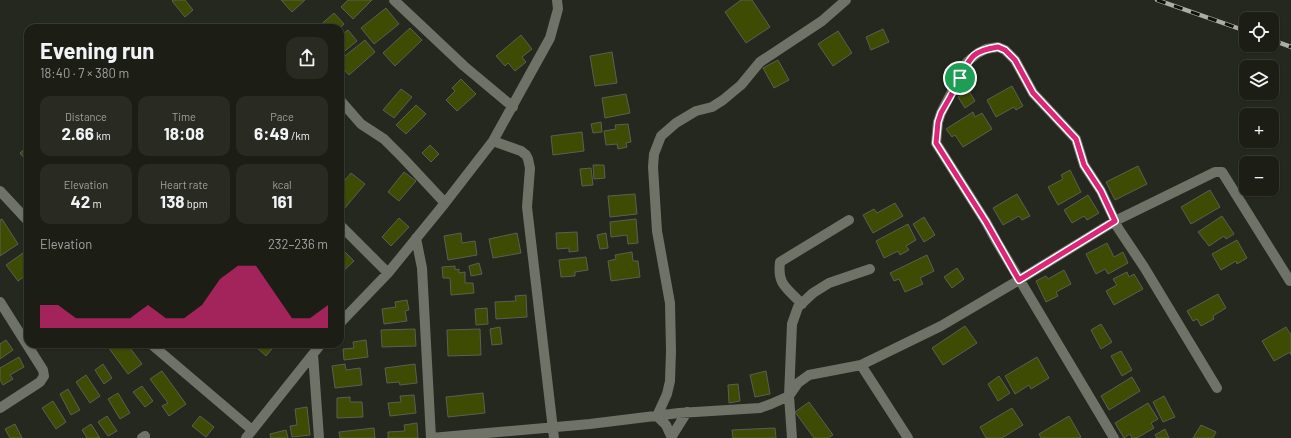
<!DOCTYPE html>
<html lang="en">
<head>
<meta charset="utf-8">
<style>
	:root { --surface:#1c1e16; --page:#292b23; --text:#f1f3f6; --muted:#a0a2a1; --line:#3a3c35; --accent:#db2777 }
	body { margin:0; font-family:Barlow,sans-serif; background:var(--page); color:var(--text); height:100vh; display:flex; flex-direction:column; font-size:15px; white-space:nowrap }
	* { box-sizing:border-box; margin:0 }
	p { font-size:13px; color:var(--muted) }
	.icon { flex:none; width:22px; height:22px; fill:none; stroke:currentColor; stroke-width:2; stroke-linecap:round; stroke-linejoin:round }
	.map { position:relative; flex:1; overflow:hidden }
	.details { position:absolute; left:24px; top:24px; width:320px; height:324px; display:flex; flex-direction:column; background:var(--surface); border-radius:12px; box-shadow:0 1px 3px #0004,0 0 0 1px var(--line) }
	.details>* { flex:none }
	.controls { position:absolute; left:1239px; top:12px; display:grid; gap:8px }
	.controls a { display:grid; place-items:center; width:40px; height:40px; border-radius:8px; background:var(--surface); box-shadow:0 1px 3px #0004,0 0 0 1px var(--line); font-size:20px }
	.pin { position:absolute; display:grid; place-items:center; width:34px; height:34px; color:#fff; margin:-17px; border:2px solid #fff; border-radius:50%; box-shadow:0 1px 4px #0007 }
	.round { display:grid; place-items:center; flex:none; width:42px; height:42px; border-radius:12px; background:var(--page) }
	.headline { display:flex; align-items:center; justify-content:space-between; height:68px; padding:0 16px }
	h1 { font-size:22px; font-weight:700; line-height:30px }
	.metrics { display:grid; grid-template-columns:repeat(3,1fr); gap:6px; height:68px; padding:4px 16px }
	.metrics div { display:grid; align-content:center; border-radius:10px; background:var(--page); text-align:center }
	.metrics b { font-size:17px; font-weight:700 }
	.metrics small { font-size:11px; font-weight:400 }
	.metrics p { font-size:11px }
	.chart { height:112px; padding:8px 16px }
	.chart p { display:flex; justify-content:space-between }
	.chart svg { width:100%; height:72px; margin-top:4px; fill:var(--accent); opacity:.7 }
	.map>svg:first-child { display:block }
	.building { fill:#3e4b03; stroke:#5b5e53 }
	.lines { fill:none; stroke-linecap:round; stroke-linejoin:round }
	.minor { stroke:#6f7267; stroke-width:10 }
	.rail-casing { stroke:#acaea6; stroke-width:4.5 }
	.rail { stroke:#0f100c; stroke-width:3; stroke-dasharray:9; stroke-linecap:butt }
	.route-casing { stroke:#fff; stroke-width:8 }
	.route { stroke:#db2777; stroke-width:5 }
</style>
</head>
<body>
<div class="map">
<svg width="1291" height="438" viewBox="0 0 1291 438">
	<rect width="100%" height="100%" fill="#25281e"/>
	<path class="building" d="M173 0H185L193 10 185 17 172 1Z
		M281 0H305L292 12Z
		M348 0H372L353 19 341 7Z
		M741 0H752L770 27 746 43 725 12Z
		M386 8 399 24 374 44 361 28Z
		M334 13 344 24 340 28H317Z
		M410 28 422 40 395 66 383 53Z
		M883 29 889 42 871 50 866 37Z
		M348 30 357 41 340 55V36Z
		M838 31 852 53 833 66 818 44Z
		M521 35 532 49 522 57 526 62 515 71 508 63 505 66 496 56Z
		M365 40 375 52 349 75 340 65V60Z
		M612 52 617 83 595 86 590 56Z
		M778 60 789 80 774 88 763 68Z
		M461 79 476 94 457 111 446 100 455 91 452 88Z
		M1012 86 1023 106 1016 110 1014 107 996 117 987 100Z
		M401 89 412 97 394 118 383 110Z
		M969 91 975 101 965 108 958 97Z
		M626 94 630 113 605 118 602 98Z
		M416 105 426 114 406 134 396 125Z
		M973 112 975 117 982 113 992 129 963 147 955 135 952 137 946 129Z
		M601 122 602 132 593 133 591 124Z
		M628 124 631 142 626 143 627 147 618 149 617 144 606 145 604 131 616 129 615 125Z
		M582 132 584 151 553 155 551 136Z
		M430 145 439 154 431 162 422 153Z
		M28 146V163L20 153Z
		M593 165H604L605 178 594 179Z
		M1138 166 1147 184 1115 200 1106 182Z
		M591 168 593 185 582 186 580 169Z
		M1070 170 1081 192 1058 205 1048 187 1063 179 1061 175Z
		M404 172 416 181 399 201 388 192Z
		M351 173 365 184 344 209 340 206V186Z
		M1210 190 1220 207 1191 224 1181 207Z
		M635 194 637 214 610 217 608 196Z
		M1017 194 1030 216 1022 220 1019 216 1003 225 993 208Z
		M1088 195 1099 213 1087 220 1084 216 1072 223 1064 210Z
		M895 203 903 216 873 233 863 215 874 209 877 213Z
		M1222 216 1234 234 1226 239 1224 236 1209 246 1198 232Z
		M924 217 935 235 924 242 913 224Z
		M399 218 409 227 391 246 382 237Z
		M2 219 18 244 0 256V220Z
		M636 219 638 243 628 244 627 235 611 237 610 222Z
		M908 224 916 240 906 246 909 250 900 255 898 251 884 258 876 241Z
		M577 232 578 251 569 252V248L557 249 556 233Z
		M461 233 462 243 475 241 477 255 448 260 444 236Z
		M517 233 521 253 493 258 489 239Z
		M606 233 608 248 600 249 597 235Z
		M1237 240 1247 258 1237 264 1236 261 1221 270 1212 254Z
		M1107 243 1114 257 1123 252 1128 263 1108 274 1105 269 1096 274 1086 254Z
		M341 248 354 261 340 274V250Z
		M632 252 633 261H638L640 277 611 281 608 261 616 259 615 255Z
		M23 253 28 260V274L18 281 6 265Z
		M927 255 934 271 920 278 923 284 905 292 899 279 894 281 890 273Z
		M586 257 588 270 575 272V276L561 277 559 260Z
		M479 263 482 274 471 276 469 266Z
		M455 266V270L459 269V273L465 272V283H473L474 293 451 295 450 278H443L442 267Z
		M957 268 964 279 952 288 944 277Z
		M1064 270 1071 284 1056 292 1058 296 1046 302 1036 281 1046 276 1048 279Z
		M1127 272 1129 277 1134 274 1143 289 1114 305 1106 291 1117 285 1113 279Z
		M1218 294 1226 308 1213 316 1214 319 1201 326 1197 319 1193 321 1187 311Z
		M526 295 527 317 496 319 495 302 516 301 515 296Z
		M407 300 409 310 405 311 407 321 384 324 382 309 396 307 395 302Z
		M487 308 488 324 476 325 475 309Z
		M1101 324 1112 342 1101 349 1091 330Z
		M965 326 977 343 943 365 932 348Z
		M500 327 502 344 492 345 490 329Z
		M1286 327 1291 335V355L1290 352 1274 361 1262 341Z
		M415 329 416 346 382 347 381 330Z
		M480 329 481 355 448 356 447 330Z
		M6 340 13 350 0 359V344Z
		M366 340 368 357 344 360 343 349 354 348 353 342Z
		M112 344H127L142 364 128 374 108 347Z
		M257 344H276L266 356 255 346Z
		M1121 351 1132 370 1122 376 1111 356Z
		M19 357 24 367 10 375 13 379 3 385 0 380V368Z
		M1037 357 1049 378 1031 389 1029 385 1015 394 1005 376Z
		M103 364 112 378 104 384 95 370Z
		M345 364 346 370 360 368 362 385 335 388 332 366Z
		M415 364 417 383 400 385 399 382 387 383 385 368Z
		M162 371 186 404 169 416 162 406 168 403 150 379Z
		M766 371 770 394 755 397 750 375Z
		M86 375 100 396 90 403 76 382Z
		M999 376 1010 393 998 401 988 384Z
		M1132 377 1140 391 1109 410 1101 396Z
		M738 384 740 401 729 403 728 385Z
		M142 386 153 401 145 407 133 392Z
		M68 389 80 410 71 415 60 394Z
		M118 393 130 413 120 419 108 399Z
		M483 393 485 413 448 417 446 397Z
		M414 395 416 413 390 416 388 403 401 402 400 396Z
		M1164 396 1175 417 1163 422 1153 402Z
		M350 397V402H362L363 417 337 418V398Z
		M53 401 66 422 56 429 42 408Z
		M809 402 833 435 828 438H814L795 412Z
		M1148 403 1158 419 1151 423 1154 428 1137 438H1132L1130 434 1124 438 1115 423Z
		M307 407 310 435 292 437 290 426 297 425 295 409Z
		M1012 408 1023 425 1002 438H986L980 427Z
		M107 416 117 431 108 436 98 422Z
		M200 416 214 427 206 437 192 426Z
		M1069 416 1081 437 1079 438H1041L1039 434Z
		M417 423 418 438H388V432L405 431 404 425Z
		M15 424 22 438H10L5 429Z
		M91 424 100 438H87L82 430Z
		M1201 425 1216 432 1213 438H1193Z
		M374 428 375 438H340L339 432Z
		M775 428 776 438H733L732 430Z
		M1165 429 1169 438H1157L1155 435Z
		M286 430 288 438H271L270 434Z"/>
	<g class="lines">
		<path class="minor" d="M394 0 464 66 513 107
			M340 100 361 124 384 139 403 158 445 203
			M493 141 521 151 526 155 528 159 530 168 527 207 554 438
			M0 191 28 221
			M340 225 388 273
			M416 238 422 268 431 438
			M0 302 43 370 44 376 40 382 0 408
			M802 304C787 288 777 285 780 262L849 220
			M340 323 388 273 445 203 493 141 550 38 558 9 557 0
			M151 344 252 430
			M313 354 319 438
			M861 365 908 438
			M672 436 687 412
			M142 438 145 436
			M246 438 321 344
			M431 438 590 424 679 413 760 408 771 404 789 396 798 383 809 375 861 365 941 326 1019 280 1115 221 1118 228 1144 267 1217 388
			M672 438 666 425 657 416 667 394 670 381 671 351 670 303 657 231 653 167 654 154 661 136 676 123 696 111 712 107 723 100 741 85 760 62 822 21 846 0
			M792 438 789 396 792 324 798 307 813 293 829 283 870 269
			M1114 438 997 242 986 222 936 143 938 122 941 113 967 62 978 53 986 49 998 47 1005 50 1015 60 1033 93 1076 139 1084 165 1101 191 1115 221 1215 172H1222L1290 281"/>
		<defs>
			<path id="rail" d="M1157 0 1246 31
				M1272 40 1291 47"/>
		</defs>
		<use href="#rail" class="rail-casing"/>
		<use href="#rail" class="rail"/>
	</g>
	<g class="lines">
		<defs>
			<path id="route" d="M998 47 1005 50 1015 60 1033 93 1076 139 1084 165 1101 191 1115 221 1019 280 986 222 936 143 938 122 941 113C947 103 953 92 959 80 970 58 971 51 998 47Z"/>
		</defs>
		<use href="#route" class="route-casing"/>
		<use href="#route" class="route"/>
	</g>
</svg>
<div class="controls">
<a><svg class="icon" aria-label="locate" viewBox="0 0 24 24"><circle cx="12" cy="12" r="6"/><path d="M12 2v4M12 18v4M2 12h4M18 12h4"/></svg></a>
<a><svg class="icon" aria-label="layers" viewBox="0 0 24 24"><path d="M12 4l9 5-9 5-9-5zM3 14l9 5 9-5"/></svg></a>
<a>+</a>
<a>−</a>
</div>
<div class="pin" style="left:960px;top:78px;background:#1e9e55"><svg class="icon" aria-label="arrive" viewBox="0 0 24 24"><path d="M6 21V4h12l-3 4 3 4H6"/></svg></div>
<section class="details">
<div class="headline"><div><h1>Evening run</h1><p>18:40 · 7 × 380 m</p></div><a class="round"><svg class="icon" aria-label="share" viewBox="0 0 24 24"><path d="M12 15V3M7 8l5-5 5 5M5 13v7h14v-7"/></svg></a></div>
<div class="metrics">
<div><p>Distance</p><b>2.66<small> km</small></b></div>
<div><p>Time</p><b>18:08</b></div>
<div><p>Pace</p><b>6:49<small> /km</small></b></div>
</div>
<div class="metrics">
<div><p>Elevation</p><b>42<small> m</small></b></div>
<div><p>Heart rate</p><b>138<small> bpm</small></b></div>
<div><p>kcal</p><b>161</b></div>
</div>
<div class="chart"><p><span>Elevation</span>232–236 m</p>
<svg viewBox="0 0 160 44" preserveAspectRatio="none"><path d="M0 44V30L10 30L20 38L30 38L40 38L50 38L60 30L70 38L80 38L90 30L100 14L110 6L120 6L130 22L140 38L150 38L160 30V44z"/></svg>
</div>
</section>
</div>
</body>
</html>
